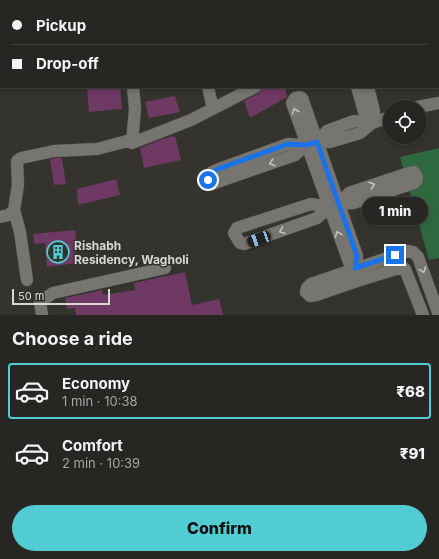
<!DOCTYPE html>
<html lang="en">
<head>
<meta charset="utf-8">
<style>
  :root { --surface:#272622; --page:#33322f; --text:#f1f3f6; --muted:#a4a5a5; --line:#434340; --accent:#51ccd3 }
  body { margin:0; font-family:Inter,sans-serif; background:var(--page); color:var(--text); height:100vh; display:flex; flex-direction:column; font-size:15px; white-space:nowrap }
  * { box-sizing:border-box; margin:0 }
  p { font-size:13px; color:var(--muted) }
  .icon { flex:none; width:22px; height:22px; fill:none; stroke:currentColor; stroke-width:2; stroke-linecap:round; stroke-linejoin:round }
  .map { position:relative; height:315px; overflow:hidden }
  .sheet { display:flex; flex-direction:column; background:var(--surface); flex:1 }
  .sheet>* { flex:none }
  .hud { position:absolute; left:0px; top:0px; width:439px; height:88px; box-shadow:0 2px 6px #0003,0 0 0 1px var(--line); display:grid; align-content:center; height:88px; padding:0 12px; background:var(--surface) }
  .tools { position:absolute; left:383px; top:100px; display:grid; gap:8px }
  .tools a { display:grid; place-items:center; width:44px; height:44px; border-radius:50%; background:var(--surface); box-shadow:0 2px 6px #0003,0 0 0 1px var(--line); font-size:20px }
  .scale { position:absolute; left:12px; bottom:10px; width:98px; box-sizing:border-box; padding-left:4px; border:2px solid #d8d7d4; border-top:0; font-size:11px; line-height:14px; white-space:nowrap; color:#d8d7d4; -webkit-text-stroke:3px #34332e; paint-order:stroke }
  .end { position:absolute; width:18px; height:18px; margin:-9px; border:5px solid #1a73e8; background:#fff; box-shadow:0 0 0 2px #fff }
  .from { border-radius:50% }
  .bubble { position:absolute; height:28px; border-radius:14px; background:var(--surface); box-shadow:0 2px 6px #0003,0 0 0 1px var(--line); font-size:13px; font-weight:800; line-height:28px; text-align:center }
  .car { position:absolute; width:12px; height:24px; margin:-12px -6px; border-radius:5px; box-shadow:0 0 3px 1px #0007; background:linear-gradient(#222 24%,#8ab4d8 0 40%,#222 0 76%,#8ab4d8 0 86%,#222 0) }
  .hud b { display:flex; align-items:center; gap:14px; height:38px; font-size:15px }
  .hud b+b { border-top:1px solid var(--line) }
  .hud i { width:10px; height:10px; background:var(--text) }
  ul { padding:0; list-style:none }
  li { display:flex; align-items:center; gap:12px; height:56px; margin:0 8px 6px; padding:0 4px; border:2px solid transparent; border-radius:4px }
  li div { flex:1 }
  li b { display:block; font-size:15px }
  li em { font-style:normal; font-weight:800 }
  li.selected { border-color:var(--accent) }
  li>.icon { width:36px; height:36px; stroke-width:1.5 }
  h2 { padding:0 12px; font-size:18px; line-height:48px }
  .cta { display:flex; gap:8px; margin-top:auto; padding:8px 12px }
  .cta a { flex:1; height:46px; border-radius:24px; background:var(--accent); color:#111; font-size:16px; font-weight:800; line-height:46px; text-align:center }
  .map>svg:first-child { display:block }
</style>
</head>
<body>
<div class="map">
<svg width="439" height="315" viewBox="0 0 439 315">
  <rect width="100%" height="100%" fill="#34332e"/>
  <!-- green -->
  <path fill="#2e683f" d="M439 148V258L429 260 400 157Z"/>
  <!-- building -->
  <path fill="#6e3962" d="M87 87H120L122 109 89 112Z
    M263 87H285L287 97 250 118 244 101 259 93Z
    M175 96 180 112 149 118 145 102Z
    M175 136 181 160 144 168 140 148 162 139Z
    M55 158H62L66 184 54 185 50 160Z
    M116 179 120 195 78 205 77 189Z
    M75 230 77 243H74L77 263 47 267 45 243 34 244 33 234Z
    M185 272 192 305 219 299 223 315H76L75 308 67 309 65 298 102 290 103 295 135 290 134 283Z"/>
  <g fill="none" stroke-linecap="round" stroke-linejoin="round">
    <!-- street casing -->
    <g stroke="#514f4b" stroke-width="13">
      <path id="street" d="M117 0V1
        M200 0V1
        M247 1 250 0
        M388 1 390 0
        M438 52 439 51
        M133 87 135 109 132 143 191 120 255 87
        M208 87 213 109
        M357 87 364 112 372 123 374 111 368 87
        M418 107 439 103
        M372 123 390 117
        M306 145 295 155 220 181 212 184 208 180 212 172 219 169 288 144 306 145 317 142H330L360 133 372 123 354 121 327 131 317 142
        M329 207 311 204 237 228 234 233 240 243 244 244 317 218 329 207 339 204 353 203 414 183 417 180V176L414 172 409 173 349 193 339 204
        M14 210 20 232 27 280
        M0 217 9 215 14 210 18 185 17 161 21 158 54 151 97 149 131 140
        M355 268 357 256 302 98 299 97 295 98 292 103 349 262 355 268 360 280
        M42 315 40 302 53 293 165 268
        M423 315 405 269H396L360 280 316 295 310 296 306 292 307 288 311 284 408 251 413 252 418 257 439 315"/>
    </g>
    <!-- street -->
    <use href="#street" stroke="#767570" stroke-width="12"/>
  </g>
  <!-- one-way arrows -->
  <defs><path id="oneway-chevron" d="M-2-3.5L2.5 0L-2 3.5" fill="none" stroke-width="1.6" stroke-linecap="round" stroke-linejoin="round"/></defs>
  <g stroke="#c4c3c0">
    <use href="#oneway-chevron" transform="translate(295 111) rotate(-109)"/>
    <use href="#oneway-chevron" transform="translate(272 163) rotate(161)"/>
    <use href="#oneway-chevron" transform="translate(372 185) rotate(-18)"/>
    <use href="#oneway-chevron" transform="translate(282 231) rotate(160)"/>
    <use href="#oneway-chevron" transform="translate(338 234) rotate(-110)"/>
    <use href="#oneway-chevron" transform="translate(423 270) rotate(70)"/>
  </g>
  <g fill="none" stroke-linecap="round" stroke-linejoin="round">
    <!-- route -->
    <path stroke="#1a73e8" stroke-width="5" d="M208 180 212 172 218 169 288 144 306 145 317 142 357 256 355 268 395 255"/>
  </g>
  <!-- icons -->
  <defs>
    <g id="building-ring" transform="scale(1.15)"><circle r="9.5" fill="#34332e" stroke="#51ccd3" stroke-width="1.5"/><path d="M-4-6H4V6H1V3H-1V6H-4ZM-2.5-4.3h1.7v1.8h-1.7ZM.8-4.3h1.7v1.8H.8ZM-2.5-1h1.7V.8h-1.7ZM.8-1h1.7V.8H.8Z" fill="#51ccd3"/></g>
  </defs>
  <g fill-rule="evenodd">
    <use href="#building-ring" x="58" y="252"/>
  </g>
  <g text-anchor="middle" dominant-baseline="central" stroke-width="3" stroke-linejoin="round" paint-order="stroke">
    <!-- poi labels -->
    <g font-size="12" font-weight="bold" fill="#d8d7d4" stroke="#34332e" text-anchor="start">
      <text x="74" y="245">Rishabh<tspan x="74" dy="14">Residency, Wagholi</tspan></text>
    </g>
  </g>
</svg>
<div class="tools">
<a><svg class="icon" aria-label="locate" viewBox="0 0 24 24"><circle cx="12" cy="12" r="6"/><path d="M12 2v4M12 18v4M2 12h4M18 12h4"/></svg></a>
</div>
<div class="scale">50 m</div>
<i class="end from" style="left:208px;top:180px"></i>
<i class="end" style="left:395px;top:255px"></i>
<div class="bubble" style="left:362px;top:197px;width:66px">1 min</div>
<i class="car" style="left:259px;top:239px;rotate:250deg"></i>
<div class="hud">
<b><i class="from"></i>Pickup</b>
<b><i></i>Drop-off</b>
</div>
</div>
<section class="sheet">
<h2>Choose a ride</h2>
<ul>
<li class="selected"><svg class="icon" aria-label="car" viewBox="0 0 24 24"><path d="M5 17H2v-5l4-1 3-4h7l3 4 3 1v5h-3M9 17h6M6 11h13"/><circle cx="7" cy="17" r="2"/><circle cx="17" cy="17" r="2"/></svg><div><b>Economy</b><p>1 min · 10:38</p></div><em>₹68</em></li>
<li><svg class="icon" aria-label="car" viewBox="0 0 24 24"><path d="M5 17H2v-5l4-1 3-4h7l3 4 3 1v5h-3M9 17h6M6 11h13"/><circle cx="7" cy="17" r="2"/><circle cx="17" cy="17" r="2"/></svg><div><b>Comfort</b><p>2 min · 10:39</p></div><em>₹91</em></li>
</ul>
<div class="cta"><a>Confirm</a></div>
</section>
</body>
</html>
